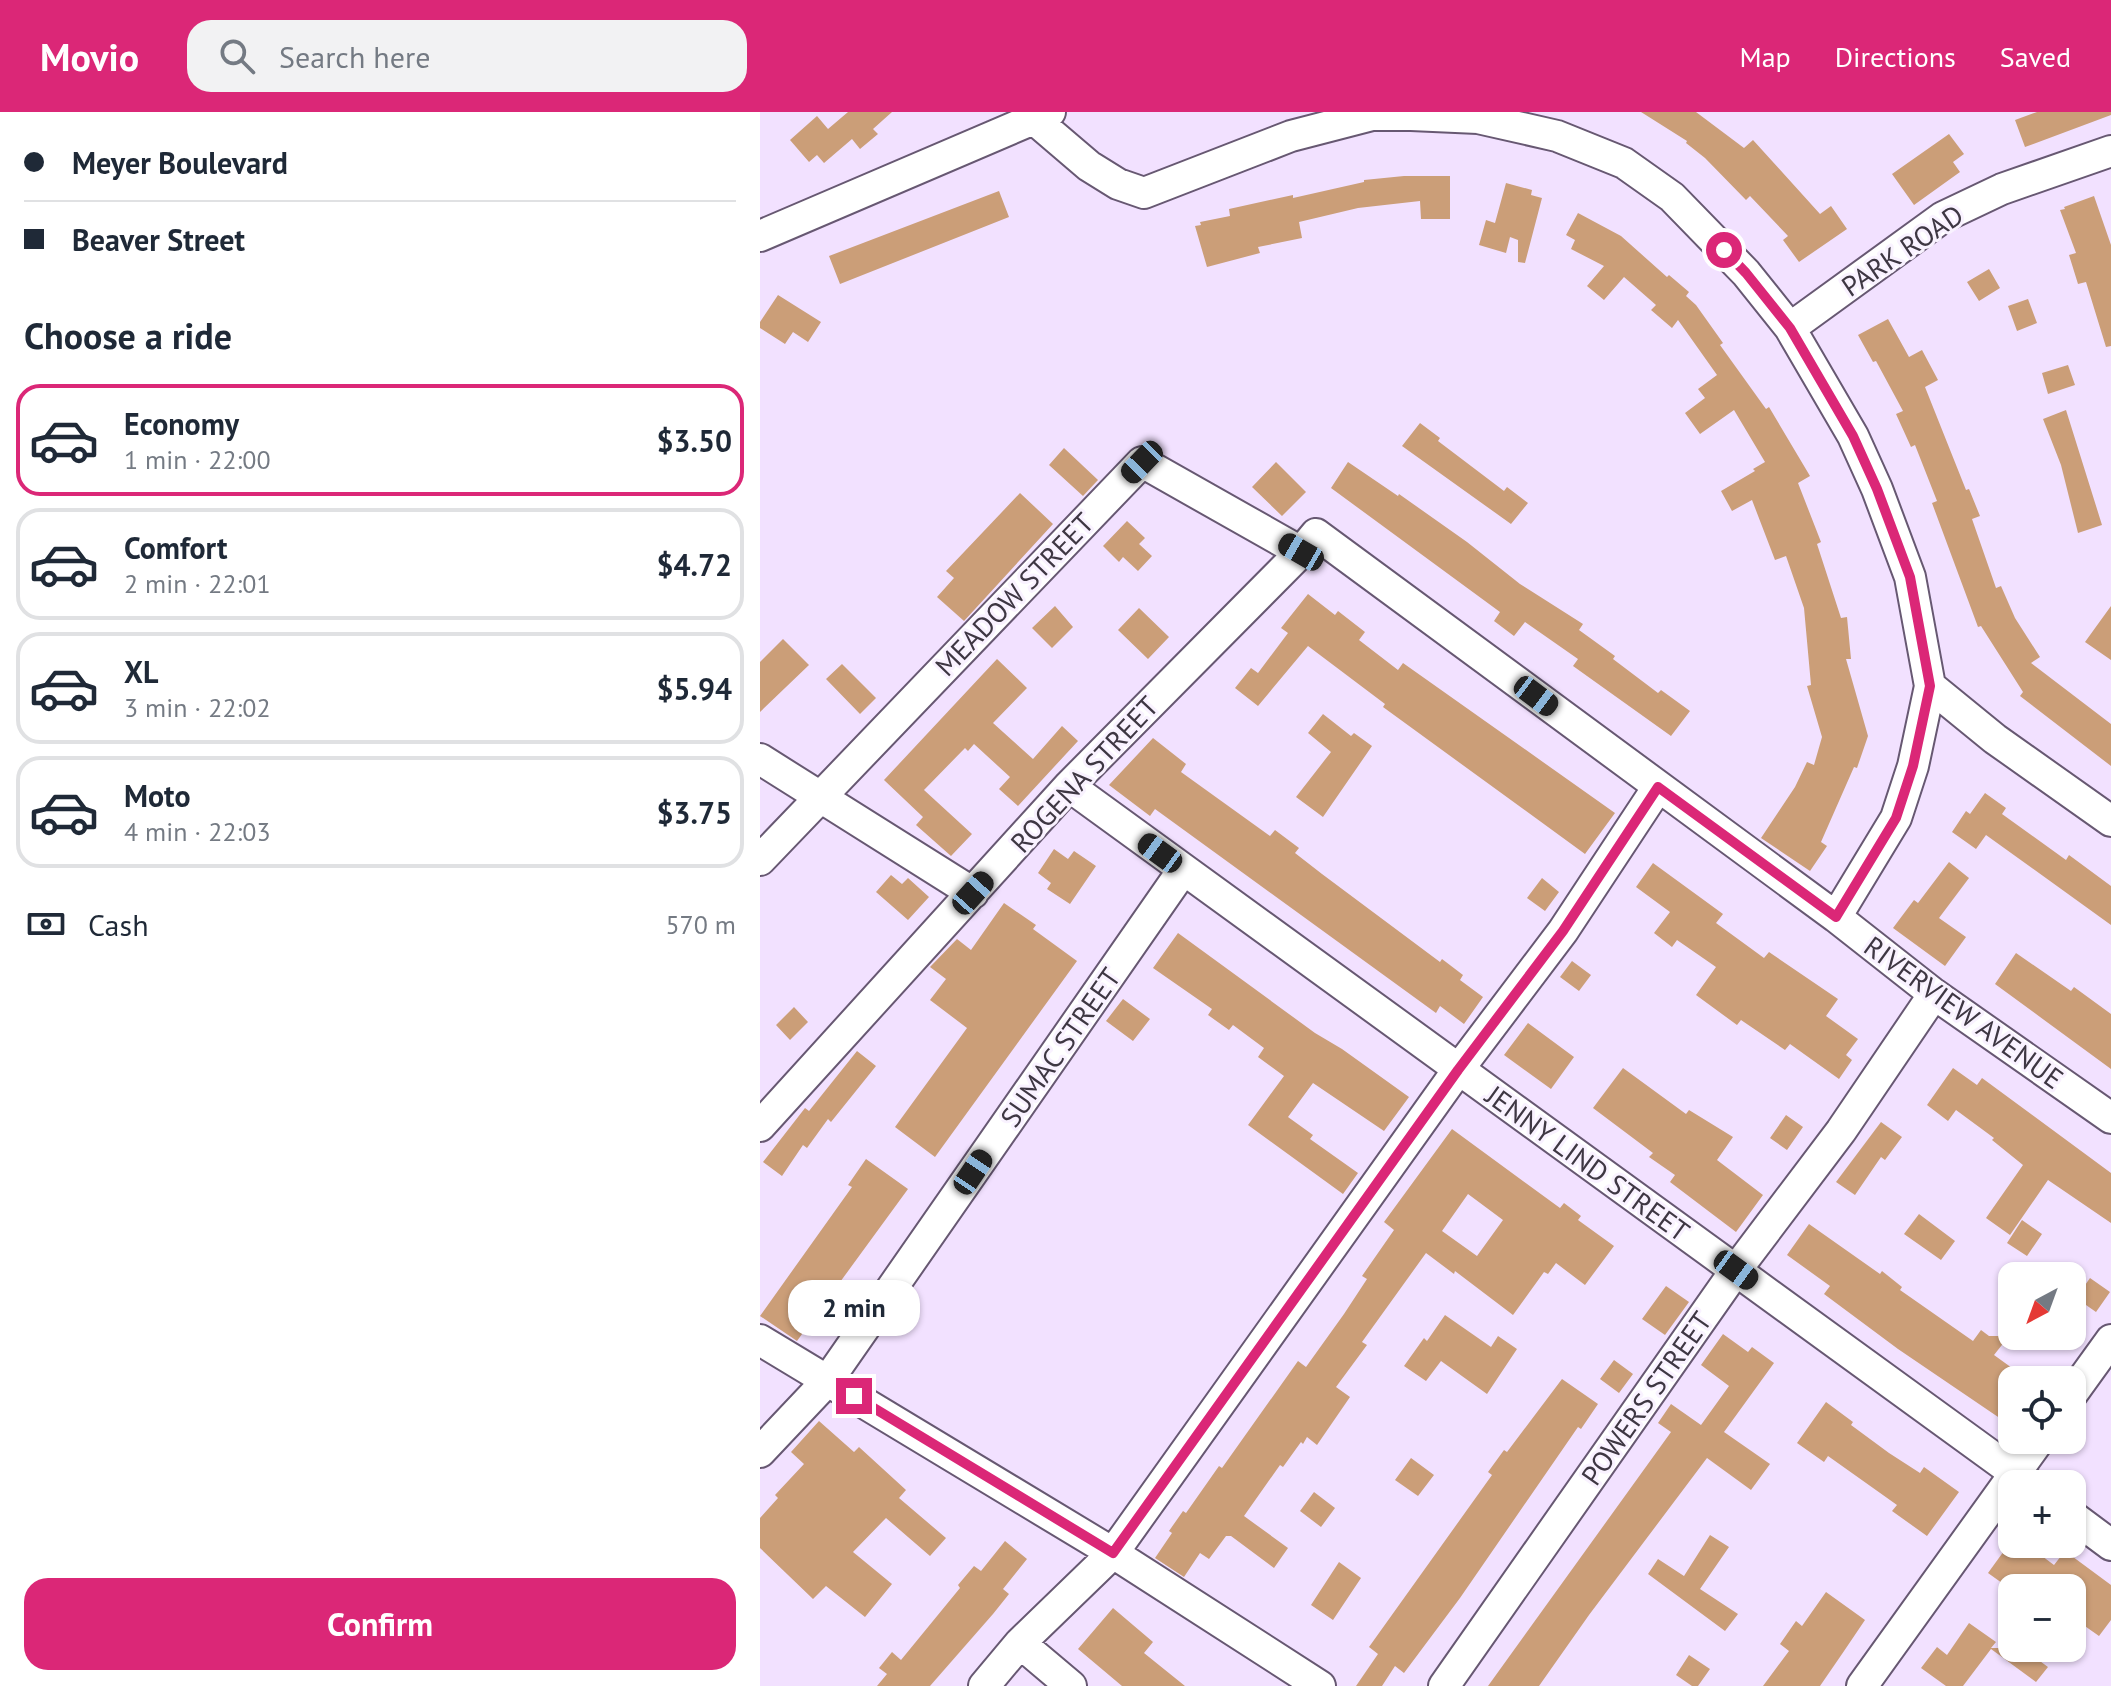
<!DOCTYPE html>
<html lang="en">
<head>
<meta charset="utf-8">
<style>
  :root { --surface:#fff; --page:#f2f2f3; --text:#1f2937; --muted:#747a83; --line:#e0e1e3; --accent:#db2777 }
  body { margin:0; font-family:"PT Sans",sans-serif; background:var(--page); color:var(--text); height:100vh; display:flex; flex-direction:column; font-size:30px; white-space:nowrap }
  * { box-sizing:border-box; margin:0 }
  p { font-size:26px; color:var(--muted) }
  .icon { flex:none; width:44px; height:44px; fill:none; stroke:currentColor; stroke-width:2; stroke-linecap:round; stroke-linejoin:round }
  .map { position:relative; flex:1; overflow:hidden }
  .details { display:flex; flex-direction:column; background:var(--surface); width:760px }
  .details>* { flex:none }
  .banner { display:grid; align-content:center; height:176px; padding:0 24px; background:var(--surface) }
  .needle { width:52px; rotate:221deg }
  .tools { position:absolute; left:1238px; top:1150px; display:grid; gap:16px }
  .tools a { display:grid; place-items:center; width:88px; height:88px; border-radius:16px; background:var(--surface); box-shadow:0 2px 6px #0004; font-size:40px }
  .end { position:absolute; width:36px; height:36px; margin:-18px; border:10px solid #db2777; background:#fff; box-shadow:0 0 0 4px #fff }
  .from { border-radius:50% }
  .bubble { position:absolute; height:56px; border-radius:24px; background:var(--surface); box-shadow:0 2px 6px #0004; font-size:26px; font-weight:600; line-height:56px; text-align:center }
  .car { position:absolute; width:24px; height:48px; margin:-24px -12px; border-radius:10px; box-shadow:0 0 6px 2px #0007; background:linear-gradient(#222 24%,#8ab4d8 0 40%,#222 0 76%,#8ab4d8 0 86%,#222 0) }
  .banner b { display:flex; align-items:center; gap:28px; height:76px; font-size:30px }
  .banner b+b { border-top:2px solid var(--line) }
  .banner i { width:20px; height:20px; background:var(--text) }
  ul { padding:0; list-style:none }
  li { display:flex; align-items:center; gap:24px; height:112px; margin:0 16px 12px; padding:0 8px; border:4px solid var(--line); border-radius:24px }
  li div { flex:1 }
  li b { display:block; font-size:30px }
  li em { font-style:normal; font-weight:600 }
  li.selected { border-color:var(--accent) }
  li>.icon { width:72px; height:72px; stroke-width:1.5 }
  h2 { padding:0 24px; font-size:36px; line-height:96px }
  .pay { display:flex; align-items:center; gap:20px; height:88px; padding:0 24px; font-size:30px }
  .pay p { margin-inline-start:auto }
  .cta { display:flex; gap:16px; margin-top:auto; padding:16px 24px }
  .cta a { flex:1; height:92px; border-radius:24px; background:var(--accent); color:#fff; font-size:32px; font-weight:600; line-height:92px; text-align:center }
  header { display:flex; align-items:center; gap:48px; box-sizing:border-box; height:112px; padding:0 40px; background:var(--accent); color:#fff }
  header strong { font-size:38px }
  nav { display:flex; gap:44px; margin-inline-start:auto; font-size:28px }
  .search { width:560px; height:72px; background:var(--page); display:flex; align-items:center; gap:20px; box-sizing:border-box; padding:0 28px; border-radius:24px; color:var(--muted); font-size:30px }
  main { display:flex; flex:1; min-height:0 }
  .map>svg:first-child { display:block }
</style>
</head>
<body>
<header>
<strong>Movio</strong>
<div class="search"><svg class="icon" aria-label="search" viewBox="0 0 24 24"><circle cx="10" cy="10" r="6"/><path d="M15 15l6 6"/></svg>Search here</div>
<nav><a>Map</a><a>Directions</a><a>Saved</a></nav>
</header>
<main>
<section class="details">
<div class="banner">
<b><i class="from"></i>Meyer Boulevard</b>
<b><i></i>Beaver Street</b>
</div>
<h2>Choose a ride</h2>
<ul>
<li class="selected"><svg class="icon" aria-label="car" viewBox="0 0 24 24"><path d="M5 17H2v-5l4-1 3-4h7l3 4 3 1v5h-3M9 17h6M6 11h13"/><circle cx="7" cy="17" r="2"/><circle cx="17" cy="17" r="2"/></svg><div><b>Economy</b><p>1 min · 22:00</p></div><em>$3.50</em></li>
<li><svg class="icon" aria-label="car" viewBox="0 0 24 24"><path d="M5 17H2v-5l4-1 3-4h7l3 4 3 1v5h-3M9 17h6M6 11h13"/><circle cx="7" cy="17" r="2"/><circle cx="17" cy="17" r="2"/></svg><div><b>Comfort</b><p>2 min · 22:01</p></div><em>$4.72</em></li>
<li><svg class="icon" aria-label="car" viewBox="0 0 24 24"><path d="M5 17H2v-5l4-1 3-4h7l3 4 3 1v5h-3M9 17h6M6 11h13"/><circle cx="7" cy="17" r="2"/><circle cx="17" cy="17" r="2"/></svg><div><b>XL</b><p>3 min · 22:02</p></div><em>$5.94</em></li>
<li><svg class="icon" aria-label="car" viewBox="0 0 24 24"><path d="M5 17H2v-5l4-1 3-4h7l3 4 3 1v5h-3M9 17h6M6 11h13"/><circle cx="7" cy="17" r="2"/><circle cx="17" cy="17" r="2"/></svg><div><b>Moto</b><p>4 min · 22:03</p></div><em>$3.75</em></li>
</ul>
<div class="pay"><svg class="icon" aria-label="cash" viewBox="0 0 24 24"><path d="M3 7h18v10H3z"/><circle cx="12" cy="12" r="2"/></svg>Cash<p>570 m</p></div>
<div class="cta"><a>Confirm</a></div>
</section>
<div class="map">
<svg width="1351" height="1574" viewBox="0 0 1351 1574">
  <rect width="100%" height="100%" fill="#f2e1ff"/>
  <!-- building -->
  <path fill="#cb9e78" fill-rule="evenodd" d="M88 0H132L113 17 118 22 100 37 92 27 64 51 57 43 49 50 30 28 57 4 68 17Z
    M881 0H936L984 36 993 28 1060 102 1071 94 1087 117 1039 150 1023 128 1028 124 990 84 986 88 945 46 926 31 927 29Z
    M1277 0H1351V3L1265 35 1255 8Z
    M1189 22 1204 42 1193 50 1200 60 1154 93 1132 62Z
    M644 64H690V107H661L660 89 598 96 539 110 542 126 498 135 500 141 447 155 435 114 441 113 440 110 470 104 469 97 533 83V86L604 70V68Z
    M746 71 772 78 771 83 782 86 765 151 758 150V128L750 125 746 141 719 133 726 108 735 111Z
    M239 79 249 105 80 172 69 144Z
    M1334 84 1351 133V234L1346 235 1326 170 1318 172 1309 143 1316 141 1300 98 1305 97 1304 95Z
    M818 101 861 124 907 165 909 163 929 180 926 184 936 193 963 231 960 233 1006 297 1009 295 1050 364 1038 371 1061 430 1057 432 1081 506 1087 505 1091 547H1086L1108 624 1097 656 1094 655 1061 730 1067 734 1050 759 1001 726 1035 675 1047 650 1054 653 1062 625 1047 574 1051 573 1044 496 1026 444 1015 448 992 388 972 399 961 379 995 359 993 357 1005 350 974 298 940 322 925 301 945 286 938 277 957 263 918 208 912 216 891 198 896 193 864 165 844 188 827 174 844 154 811 137 815 128 806 123Z
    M1229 157 1240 176 1219 189 1207 170Z
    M18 183 61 210 48 230 33 220 25 232 0 216V210Z
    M1268 187 1277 211 1257 219 1248 194Z
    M1128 207 1149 245 1162 238 1178 268 1165 275 1206 378 1209 377 1220 404 1212 407 1236 476 1241 474 1255 506 1280 545 1271 551 1351 612V654L1260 584 1263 580 1221 514 1218 515 1172 391 1177 389 1155 333 1151 335 1136 302 1143 299 1116 249 1113 250 1098 223Z
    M1308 253 1315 273 1288 282 1282 261Z
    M1306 298 1342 413 1318 421 1301 353 1283 307Z
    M660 311 680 326 678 329 744 379 747 375 768 391 751 412 642 334Z
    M304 336 338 368 323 384 289 353Z
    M516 350 546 380 522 404 492 375Z
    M588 350 638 384 639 382 707 430 760 472 823 512 819 518 855 544 853 547 898 581 901 578 930 599 911 624 813 554 818 547 765 510 754 524 734 509 740 500 571 376Z
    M260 381 293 412 204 509 177 485 194 466 186 459Z
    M367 409 385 426 379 432 392 444 378 459 363 445 359 450 343 434Z
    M548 482 575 503 578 499 605 520 599 528 638 558 643 551 855 701 825 742 623 595 625 592 548 534 498 594 475 576 491 556 498 561 528 521 521 516Z
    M295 494 313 515 292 536 272 516Z
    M1351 494V548L1325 530Z
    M379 496 409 525 388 547 358 518Z
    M23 527 49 553 0 600V550Z
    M237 547 267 576 233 611 273 647 302 614 318 629 258 694 239 677 250 665 214 632 208 639 205 636 164 678 212 722 191 744 156 713 163 705 124 668Z
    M82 552 116 586 100 602 66 567Z
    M563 602 591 624 594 621 612 634 563 705 536 685 571 640 548 621Z
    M393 626 426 652 421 660 510 724 515 718 539 736 535 741 562 762 680 850 682 847 703 863 700 868 723 885 704 912 680 894 676 901 395 697 390 704 349 673Z
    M1225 681 1246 696 1242 702 1306 748 1309 743 1351 774V813L1226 723 1216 737 1192 720 1206 699 1210 702Z
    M294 737 308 747 314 739 336 754 310 792 287 777 291 771 278 761Z
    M1189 750 1209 766 1179 806 1206 825 1185 854 1133 816 1154 788 1158 791Z
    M893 751 963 802 956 811 1004 846 1009 840 1078 887 1066 904 1098 927 1086 943 1092 948 1079 967 1030 932 1025 938 981 908 977 913 936 883 956 855 917 828 912 835 894 821 910 800 876 775Z
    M131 763 142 772 148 766 169 785 148 808 116 780Z
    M782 766 799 780 785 799 767 786Z
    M244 791 276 813 273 817 317 849 175 1045 135 1015 207 916 170 888 186 867 170 855 197 827 211 838Z
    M418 821 555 921 582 937 649 985 624 1019 553 971 528 1005 553 1023 550 1027 598 1061 583 1082 488 1013 524 964 498 945 504 936 473 913 469 918 448 903 452 897 393 856Z
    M1256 841 1311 879 1314 875 1351 902V957L1235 872Z
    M812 849 831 863 819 879 800 865Z
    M363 887 390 907 373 929 346 909Z
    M34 895 48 910 30 928 16 913Z
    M768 911 814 945 791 977 744 943Z
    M97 939 116 954 71 1010 68 1007 47 1036 43 1033 22 1064 3 1050 45 996 49 999Z
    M863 956 926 1002 929 998 973 1025 957 1048 1003 1083 976 1120 910 1070 915 1063 889 1045 893 1041 833 996Z
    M1193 956 1217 973 1222 966 1351 1061V1111L1288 1068 1250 1123 1226 1106 1263 1053 1232 1028 1234 1026 1196 998 1188 1009 1167 993Z
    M1026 1003 1043 1015 1027 1038 1010 1026Z
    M1121 1010 1142 1025 1125 1048 1121 1045 1095 1083 1076 1070Z
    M692 1017 800 1096 804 1091 821 1104 818 1108 854 1134 825 1173 796 1151 788 1162 784 1160 753 1203 695 1159 694 1162 666 1141 602 1230 607 1233 576 1275 590 1285 557 1333 547 1325 543 1332 541 1330 523 1355 520 1353 484 1404 528 1436 514 1456 471 1424H466L449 1447 440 1441 424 1465 395 1446 412 1421 409 1419 423 1399 426 1401 459 1354 462 1356 538 1249 546 1255 584 1202 607 1167 602 1164 634 1118 624 1110ZM708 1082 743 1108 717 1144 682 1119Z
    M106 1047 148 1077 37 1229 0 1204 92 1075 88 1073Z
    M1159 1102 1195 1129 1181 1148 1144 1122Z
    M1262 1108 1282 1122 1267 1144 1247 1131Z
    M1049 1112 1120 1162 1122 1159 1142 1175 1140 1178 1213 1229 1221 1218 1229 1224H1249L1234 1243 1252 1256V1299L1244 1309 1138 1237 1064 1182 1070 1174 1027 1143Z
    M1330 1166 1350 1180 1336 1200 1316 1186Z
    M906 1174 929 1190 905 1223 882 1207Z
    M685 1203 731 1235 738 1224 757 1237 727 1282 681 1249 666 1269 644 1254 664 1226 667 1229Z
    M963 1222 988 1240 992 1235 1014 1251 964 1320 1010 1352 991 1378 947 1346 829 1503 779 1574H728L911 1320 898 1311 911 1292 941 1313 969 1274 941 1253Z
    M854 1248 873 1262 859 1281 840 1267Z
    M802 1267 838 1292 821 1317 818 1315 700 1486 644 1561 635 1554 622 1574H596L618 1542 609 1535 732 1363 728 1360 744 1338 747 1340Z
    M1066 1290 1093 1310 1091 1313 1129 1341 1160 1361 1164 1355 1199 1380 1167 1424 1132 1399 1137 1393 1068 1344 1064 1350 1037 1331Z
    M59 1309 94 1340 99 1335 146 1378 139 1386 186 1426 170 1444 126 1406 93 1440 132 1472 105 1505 66 1474 53 1487 0 1436V1406L18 1386 15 1383 44 1352 31 1340Z
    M651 1346 674 1363 658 1384 635 1368Z
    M554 1380 575 1396 561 1415 540 1399Z
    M950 1423 969 1435 940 1477 978 1502 965 1519 888 1462 898 1447 924 1464Z
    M245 1429 267 1447 243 1477 249 1482 233 1502 170 1574H117L127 1562 119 1556 132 1540 141 1548 200 1476 198 1473 214 1454 221 1459Z
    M1249 1432H1266L1294 1453 1305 1439 1351 1473V1508L1339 1524 1312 1505V1476H1249L1228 1461Z
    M579 1450 601 1466 573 1508 551 1493Z
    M1066 1480 1105 1508 1082 1542 1060 1574H1003L1029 1539 1020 1532 1036 1509 1042 1514Z
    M353 1496 393 1530 384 1541 425 1574H362L318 1537Z
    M1209 1511 1236 1530 1231 1536H1262L1288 1555 1276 1570 1231 1537 1203 1574H1186L1161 1556 1177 1535 1187 1543Z
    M929 1543 950 1557 938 1574H932L916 1563Z"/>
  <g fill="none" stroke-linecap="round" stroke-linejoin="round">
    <!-- minor casing -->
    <g stroke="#675872" stroke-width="34">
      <path id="minor" d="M274 7 329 54 358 72 384 81 531 24 612 3H651L718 6 797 24 864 51 912 85 986 161 1030 216 1093 324 1117 377 1150 465 1170 574 1153 654 1136 706 1076 805
        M0 124 290 0
        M1030 216 1183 105 1242 77 1351 39
        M1170 574 1235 627 1351 709
        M0 647 213 781
        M309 674 1270 1372
        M0 748 382 350 541 440
        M0 1014 309 674 541 440 556 422 1076 805 1174 882 1351 1006
        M0 1228 353 1441 560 1574
        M1312 1282 1351 1228
        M0 1340 68 1268 423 758
        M1312 1404 1351 1433
        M260 1531 311 1574
        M224 1574 260 1531 353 1441 698 958 803 819 898 675
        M684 1574 976 1158 1081 1019 1174 882
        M1102 1574 1279 1328"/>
    </g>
    <!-- minor -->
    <use href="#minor" stroke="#fff" stroke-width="30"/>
  </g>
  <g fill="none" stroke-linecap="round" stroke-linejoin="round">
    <!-- route -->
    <path stroke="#db2777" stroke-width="10" d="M94 1284 353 1441 698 958 803 819 898 675 1076 805 1136 706 1153 654 1170 574 1150 465 1117 377 1093 324 1030 216 986 161 964 138"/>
  </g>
  <g text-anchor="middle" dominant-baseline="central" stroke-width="6" stroke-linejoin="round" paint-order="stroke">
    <!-- street labels -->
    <g font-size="28" fill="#3e3743" stroke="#f9f2ff">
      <text transform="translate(1142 138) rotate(-34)">PARK ROAD</text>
      <text transform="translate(254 482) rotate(-46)">MEADOW STREET</text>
      <text transform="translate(324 662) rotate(-47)">ROGENA STREET</text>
      <text transform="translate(1204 900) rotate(36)">RIVERVIEW AVENUE</text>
      <text transform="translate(300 935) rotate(-55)">SUMAC STREET</text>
      <text transform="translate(828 1051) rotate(36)">JENNY LIND STREET</text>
      <text transform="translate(886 1286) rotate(-55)">POWERS STREET</text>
    </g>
  </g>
</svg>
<div class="tools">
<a><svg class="needle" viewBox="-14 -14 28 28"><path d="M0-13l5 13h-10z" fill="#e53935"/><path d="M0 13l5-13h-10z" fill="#747a83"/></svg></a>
<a><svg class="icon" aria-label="locate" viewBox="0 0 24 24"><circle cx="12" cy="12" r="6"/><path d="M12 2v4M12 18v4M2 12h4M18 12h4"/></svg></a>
<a>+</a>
<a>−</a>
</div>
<i class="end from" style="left:964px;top:138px"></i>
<i class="end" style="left:94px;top:1284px"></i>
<div class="bubble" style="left:28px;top:1168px;width:132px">2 min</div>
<i class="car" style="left:382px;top:350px;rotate:224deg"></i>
<i class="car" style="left:541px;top:440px;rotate:300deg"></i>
<i class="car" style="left:776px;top:584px;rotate:127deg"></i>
<i class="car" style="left:400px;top:741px;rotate:306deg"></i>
<i class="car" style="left:213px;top:781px;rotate:42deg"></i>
<i class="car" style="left:213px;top:1060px;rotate:34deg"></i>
<i class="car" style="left:976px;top:1158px;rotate:126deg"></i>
</div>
</main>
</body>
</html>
